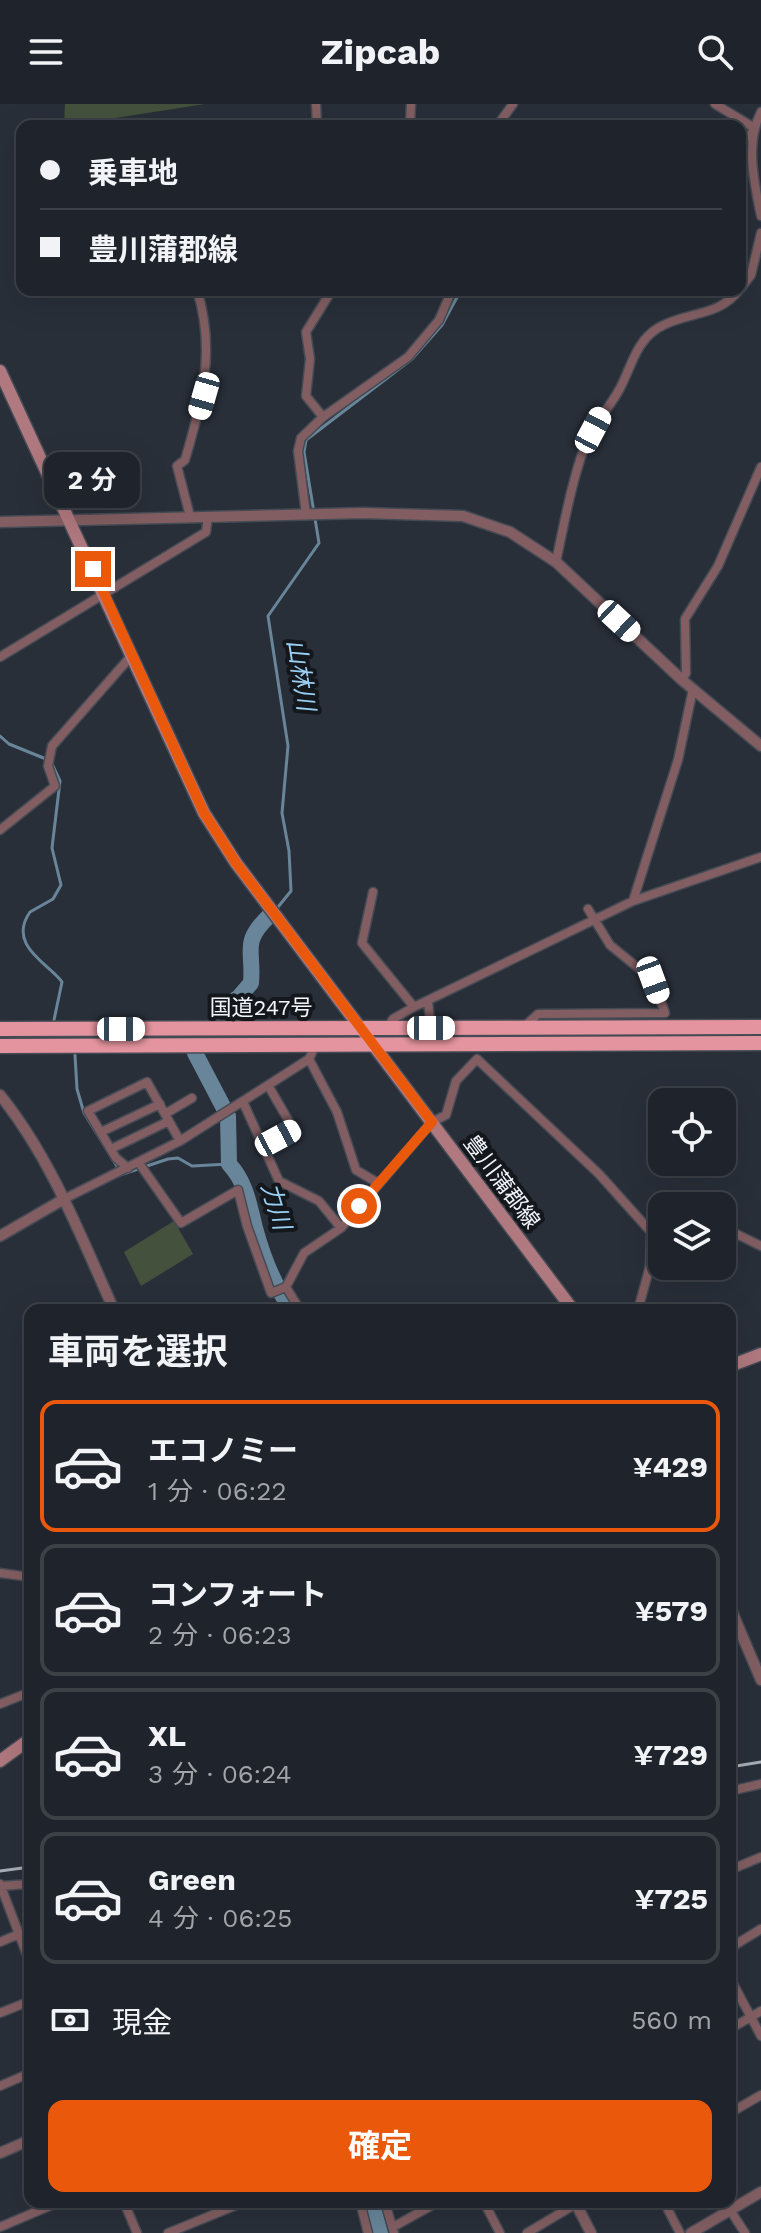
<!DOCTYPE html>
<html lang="ja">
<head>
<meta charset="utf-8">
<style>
  :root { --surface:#1f232b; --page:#272b33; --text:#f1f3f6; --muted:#a1a4a9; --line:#3c4047; --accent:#ea580c }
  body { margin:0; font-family:"Work Sans","Noto Sans JP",sans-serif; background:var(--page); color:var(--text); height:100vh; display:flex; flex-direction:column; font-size:30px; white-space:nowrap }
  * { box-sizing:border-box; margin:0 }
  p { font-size:26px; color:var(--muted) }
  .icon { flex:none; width:44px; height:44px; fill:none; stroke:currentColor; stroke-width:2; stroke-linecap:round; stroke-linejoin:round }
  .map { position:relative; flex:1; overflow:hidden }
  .side { position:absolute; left:24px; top:1200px; width:712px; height:904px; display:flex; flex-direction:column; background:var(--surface); border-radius:16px; box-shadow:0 8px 32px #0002,0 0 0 2px var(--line) }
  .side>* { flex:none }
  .banner { position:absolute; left:16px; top:16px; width:730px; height:176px; border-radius:16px; box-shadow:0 8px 32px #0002,0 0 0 2px var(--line); display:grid; align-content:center; height:176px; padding:0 24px; background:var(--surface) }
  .fabs { position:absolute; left:648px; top:984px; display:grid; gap:16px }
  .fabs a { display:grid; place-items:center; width:88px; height:88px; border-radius:16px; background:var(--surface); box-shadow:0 8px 32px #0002,0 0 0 2px var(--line); font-size:40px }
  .end { position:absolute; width:36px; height:36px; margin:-18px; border:10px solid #ea580c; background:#fff; box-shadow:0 0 0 4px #fff }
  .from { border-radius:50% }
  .bubble { position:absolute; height:56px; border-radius:16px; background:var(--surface); box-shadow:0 8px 32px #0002,0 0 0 2px var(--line); font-size:26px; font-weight:700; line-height:56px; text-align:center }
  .car { position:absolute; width:24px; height:48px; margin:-24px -12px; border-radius:10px; box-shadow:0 0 6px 2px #0007; background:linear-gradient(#fff 24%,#345 0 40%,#fff 0 76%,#345 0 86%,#fff 0) }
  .banner b { display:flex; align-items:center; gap:28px; height:76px; font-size:30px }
  .banner b+b { border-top:2px solid var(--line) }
  .banner i { width:20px; height:20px; background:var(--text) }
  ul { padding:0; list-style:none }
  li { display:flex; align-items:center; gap:24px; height:132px; margin:0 16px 12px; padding:0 8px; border:4px solid var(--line); border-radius:16px }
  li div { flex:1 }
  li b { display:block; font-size:30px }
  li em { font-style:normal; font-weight:700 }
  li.on { border-color:var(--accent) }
  li>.icon { width:72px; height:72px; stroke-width:1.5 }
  h2 { padding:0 24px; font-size:36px; line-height:96px }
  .pay { display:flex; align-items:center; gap:20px; height:88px; padding:0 24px; font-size:30px }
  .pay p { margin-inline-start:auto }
  .primary-button { display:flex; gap:16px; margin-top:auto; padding:16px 24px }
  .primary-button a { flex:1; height:92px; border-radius:16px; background:var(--accent); color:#fff; font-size:32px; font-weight:700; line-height:92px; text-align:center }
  header { display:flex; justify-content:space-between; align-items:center; height:104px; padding:0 24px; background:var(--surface); font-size:36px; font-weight:700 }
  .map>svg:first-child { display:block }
</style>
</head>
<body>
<header><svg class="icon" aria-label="menu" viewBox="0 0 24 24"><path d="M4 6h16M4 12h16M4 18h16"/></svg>Zipcab<svg class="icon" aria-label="search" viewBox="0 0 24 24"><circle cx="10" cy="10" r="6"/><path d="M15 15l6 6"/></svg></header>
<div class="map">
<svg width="761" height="2129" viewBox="0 0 761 2129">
  <rect width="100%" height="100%" fill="#292f39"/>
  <!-- green -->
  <path fill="#44523d" d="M65 0H205L64 22Z
    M174 1117 193 1150 141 1182 124 1148Z"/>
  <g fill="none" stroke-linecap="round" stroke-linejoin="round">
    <!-- stream -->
    <path stroke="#688599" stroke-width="3" d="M740 49 751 37
      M0 632 9 640 46 655
      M52 660 60 677 52 744 61 781 53 795 30 808C6 842 51 861 62 878L54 916
      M278 803 291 787 289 747 282 709 288 642 268 512 319 439 304 348 306 336 412 255 442 221 461 186
      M75 951 77 985 84 1009 118 1064
      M123 1070 168 1055 178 1054 192 1062 229 1060"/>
    <!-- river -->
    <path stroke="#688599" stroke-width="16" d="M217 908 239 893 251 879C254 846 241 839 269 812
      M195 949 228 1012 229 1060C246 1078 249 1100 255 1124 263 1154 274 1182 292 1206
      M372 2098 380 2129"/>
    <!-- minor casing -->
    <g stroke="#454b54" stroke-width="11">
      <path id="minor" d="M316 0 317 22
        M715 0 753 23
        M761 8C745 39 754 78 761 112
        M410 22 411 0
        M497 22 513 0
        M740 38 752 29
        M740 185 751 171 761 129
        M323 313 306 292 310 255 306 228 332 186
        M306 410 298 347 301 334 323 313 408 253 439 216 452 186
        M190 412 177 362 185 356C202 297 216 246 197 186
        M556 458C564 420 571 381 584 344 592 322 608 306 619 286 631 265 635 238 658 224 685 207 718 214 739 186
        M0 553 206 428 208 412
        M682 576 686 569 685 515 718 462 761 363
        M0 726 55 682 48 662 52 642 132 551
        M373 788 362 839 414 903
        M633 797 678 656 693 585
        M428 898 431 924
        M524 923 538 910 665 909 653 876 610 841 588 805
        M387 924 393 915 414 903 633 797 761 753
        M309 955 337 1008 356 1066 378 1079
        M243 998 279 1077 319 1097 341 1124
        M165 1010 192 994
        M101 1028 160 1000
        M263 1042 294 1026 269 983
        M111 1045 169 1017
        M139 1059 181 1119 238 1086 247 1122 271 1189 286 1183 300 1206
        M128 1064 116 1054 88 1007 147 978 180 1037
        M64 1095 180 1037 309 955 315 942
        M722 1123 761 1142
        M651 1128 662 1121
        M286 1183 304 1149 341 1124 432 1018 446 1011 456 977 477 955 599 1070 651 1128 650 1162 638 1206
        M0 1469 30 1473
        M0 1600 30 1588
        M730 1687 761 1680
        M730 1766 761 1753
        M0 1780 30 1859
        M0 1782 30 1780
        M0 1838 19 1830
        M730 1844 761 1825
        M730 1874 761 1932
        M0 1909 30 1897
        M730 1925 761 1907
        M0 1982 30 1969
        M730 2009 761 1991
        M124 2098 137 2129
        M360 2098 368 2129
        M385 2098 394 2129
        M484 2098 500 2129
        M664 2098 680 2129
        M730 2106 745 2129
        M0 2123 59 2098
        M393 2123 438 2098
        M168 2129 244 2098
        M527 2129 579 2098"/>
    </g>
    <!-- tertiary casing -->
    <g stroke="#454b54" stroke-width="13">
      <path id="tertiary" d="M0 418 363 409 463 412 510 428 556 458 682 576 761 642
        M0 991C51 1054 81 1133 114 1206
        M0 1132 64 1095
        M730 1503 761 1576
        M0 2049 30 2036
        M575 2098 591 2129
        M691 2129 761 2088"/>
    </g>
    <!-- secondary casing -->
    <g stroke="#454b54" stroke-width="15">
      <path id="secondary" d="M0 267 204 709 236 759 573 1206
        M730 1262 761 1250
        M0 1657 30 1635"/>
    </g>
    <!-- trunk casing -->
    <g stroke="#454b54" stroke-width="17">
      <path id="trunk" d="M0 925 761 923
        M0 942 761 939"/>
    </g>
    <!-- minor -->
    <use href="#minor" stroke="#825e62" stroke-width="8"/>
    <!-- tertiary -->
    <use href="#tertiary" stroke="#825e62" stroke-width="10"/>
    <!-- secondary -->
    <use href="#secondary" stroke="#b0787f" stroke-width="12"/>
    <!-- trunk -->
    <use href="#trunk" stroke="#e4949e" stroke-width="14"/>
    <!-- rail -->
    <path stroke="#a8adb5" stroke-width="3" d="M730 1663 761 1658
      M0 1767 30 1763"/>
  </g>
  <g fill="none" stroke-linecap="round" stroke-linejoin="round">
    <!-- route -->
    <path stroke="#ea580c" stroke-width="10" d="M93 465 204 709 236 759 432 1018 359 1102"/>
  </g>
  <g text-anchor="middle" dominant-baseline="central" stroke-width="8" stroke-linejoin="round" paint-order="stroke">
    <!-- street labels -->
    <g font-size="22" fill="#f1f5fc" stroke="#14171b">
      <text x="261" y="903">国道247号</text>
      <text transform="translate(502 1078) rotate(53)">豊川蒲郡線</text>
    </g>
    <!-- water labels -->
    <g font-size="24" font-style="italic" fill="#99cff3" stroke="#14171b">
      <text transform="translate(301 571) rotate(81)">山林川</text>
      <text transform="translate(276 1102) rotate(73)">力川</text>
    </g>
  </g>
</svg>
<div class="fabs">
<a><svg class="icon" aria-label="locate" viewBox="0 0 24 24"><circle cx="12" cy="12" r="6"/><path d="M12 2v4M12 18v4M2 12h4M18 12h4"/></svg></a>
<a><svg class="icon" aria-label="layers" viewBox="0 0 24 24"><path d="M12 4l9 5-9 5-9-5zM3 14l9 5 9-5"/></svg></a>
</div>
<i class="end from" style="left:359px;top:1102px"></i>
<i class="end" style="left:93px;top:465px"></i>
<div class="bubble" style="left:44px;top:348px;width:96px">2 分</div>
<i class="car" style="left:204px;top:292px;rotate:196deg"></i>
<i class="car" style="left:593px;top:326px;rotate:28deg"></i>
<i class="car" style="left:619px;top:517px;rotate:133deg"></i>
<i class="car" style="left:653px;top:876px;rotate:160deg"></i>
<i class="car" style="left:431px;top:924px;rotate:90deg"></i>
<i class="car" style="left:121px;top:925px;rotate:90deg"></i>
<i class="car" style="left:278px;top:1034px;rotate:62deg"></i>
<div class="banner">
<b><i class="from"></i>乗車地</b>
<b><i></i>豊川蒲郡線</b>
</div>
<section class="side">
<h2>車両を選択</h2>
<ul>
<li class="on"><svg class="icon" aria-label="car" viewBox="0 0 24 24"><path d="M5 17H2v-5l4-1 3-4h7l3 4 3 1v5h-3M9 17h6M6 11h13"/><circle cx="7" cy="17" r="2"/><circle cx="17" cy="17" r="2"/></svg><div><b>エコノミー</b><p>1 分 · 06:22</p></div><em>¥429</em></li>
<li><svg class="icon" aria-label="car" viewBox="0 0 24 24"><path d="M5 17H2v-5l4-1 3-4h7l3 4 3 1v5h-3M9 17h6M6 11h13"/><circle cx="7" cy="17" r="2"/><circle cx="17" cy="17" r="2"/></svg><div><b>コンフォート</b><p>2 分 · 06:23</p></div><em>¥579</em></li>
<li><svg class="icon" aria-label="car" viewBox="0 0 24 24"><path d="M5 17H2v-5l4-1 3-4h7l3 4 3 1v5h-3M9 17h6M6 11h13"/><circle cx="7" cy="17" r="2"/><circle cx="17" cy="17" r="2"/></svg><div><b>XL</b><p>3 分 · 06:24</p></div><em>¥729</em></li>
<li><svg class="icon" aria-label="car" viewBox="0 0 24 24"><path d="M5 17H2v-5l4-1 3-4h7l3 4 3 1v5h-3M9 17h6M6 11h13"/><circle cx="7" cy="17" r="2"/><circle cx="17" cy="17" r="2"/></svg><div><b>Green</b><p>4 分 · 06:25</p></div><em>¥725</em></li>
</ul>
<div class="pay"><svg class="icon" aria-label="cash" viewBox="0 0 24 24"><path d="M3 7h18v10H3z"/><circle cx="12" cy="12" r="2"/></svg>現金<p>560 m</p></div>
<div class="primary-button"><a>確定</a></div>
</section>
</div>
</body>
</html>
